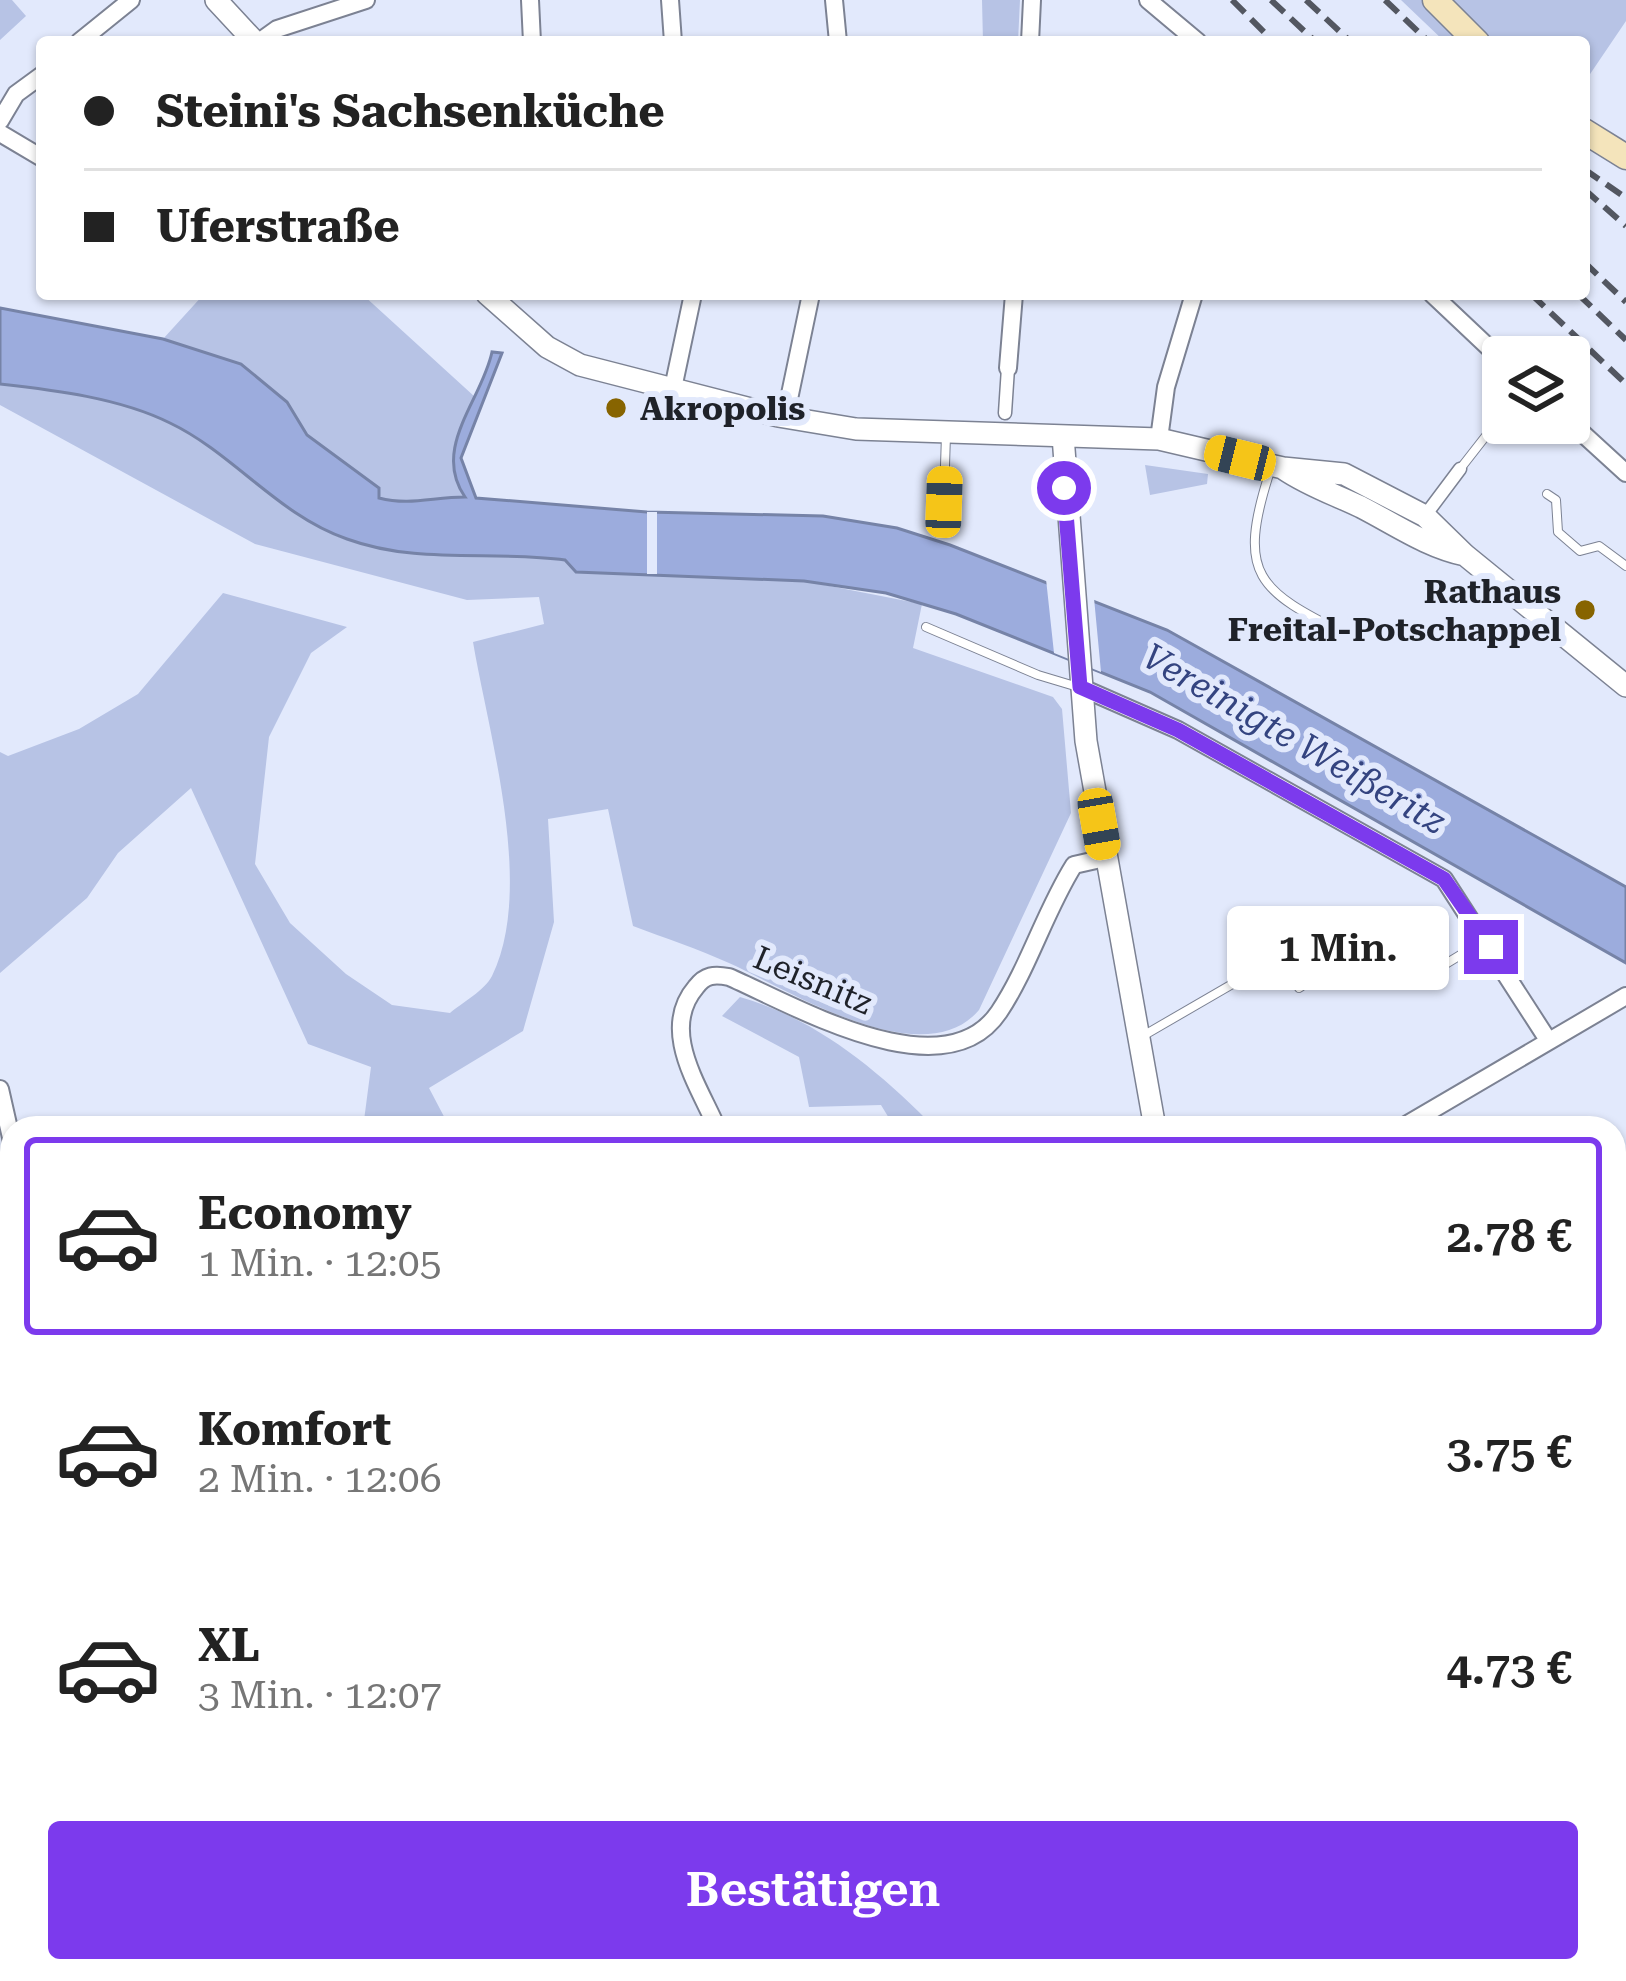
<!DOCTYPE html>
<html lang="de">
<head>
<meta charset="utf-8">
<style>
  :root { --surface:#fff; --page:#f6f6f6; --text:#222; --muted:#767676; --line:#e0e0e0; --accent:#7c3aed }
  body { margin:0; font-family:"Roboto Serif",serif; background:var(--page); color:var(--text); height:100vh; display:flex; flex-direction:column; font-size:45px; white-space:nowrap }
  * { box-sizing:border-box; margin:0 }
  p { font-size:39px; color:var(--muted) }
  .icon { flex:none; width:66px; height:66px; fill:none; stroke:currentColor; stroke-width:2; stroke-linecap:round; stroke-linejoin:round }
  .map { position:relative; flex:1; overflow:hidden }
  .panel { position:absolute; left:0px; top:1116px; width:1626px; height:867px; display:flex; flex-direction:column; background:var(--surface); border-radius:36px 36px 0 0; box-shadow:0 3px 9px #0004 }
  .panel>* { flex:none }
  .top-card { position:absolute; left:36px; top:36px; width:1554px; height:264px; border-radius:12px; box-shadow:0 3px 9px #0004; display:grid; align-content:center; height:264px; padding:0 48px; background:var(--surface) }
  .buttons { position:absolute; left:1482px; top:336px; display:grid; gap:24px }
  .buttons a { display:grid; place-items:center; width:108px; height:108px; border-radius:12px; background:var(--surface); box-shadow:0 3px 9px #0004; font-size:60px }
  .end { position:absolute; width:54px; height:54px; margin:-27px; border:15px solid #7c3aed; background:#fff; box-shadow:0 0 0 6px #fff }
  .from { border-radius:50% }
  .bubble { position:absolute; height:84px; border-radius:12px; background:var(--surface); box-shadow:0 3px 9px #0004; font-size:39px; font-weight:600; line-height:84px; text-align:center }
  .car { position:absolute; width:36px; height:72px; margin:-36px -18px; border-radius:15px; box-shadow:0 0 9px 3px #0007; background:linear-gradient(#f5c518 24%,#345 0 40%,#f5c518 0 76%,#345 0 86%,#f5c518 0) }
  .top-card b { display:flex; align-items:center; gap:42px; height:114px; font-size:45px }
  .top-card b+b { border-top:3px solid var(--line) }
  .top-card i { width:30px; height:30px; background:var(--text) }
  ul { padding:21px 0 0; list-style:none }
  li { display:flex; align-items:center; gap:36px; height:198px; margin:0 24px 18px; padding:0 24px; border:6px solid transparent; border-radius:12px }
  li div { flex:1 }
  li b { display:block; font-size:45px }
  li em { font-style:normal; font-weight:600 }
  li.on { border-color:var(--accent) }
  li>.icon { width:108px; height:108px; stroke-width:1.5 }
  .primary-button { display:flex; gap:24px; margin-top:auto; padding:24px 48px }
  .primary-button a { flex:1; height:138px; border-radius:12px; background:var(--accent); color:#fff; font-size:48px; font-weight:600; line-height:138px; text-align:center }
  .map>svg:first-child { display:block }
</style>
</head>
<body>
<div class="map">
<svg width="1626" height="1981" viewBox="0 0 1626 1981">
  <rect width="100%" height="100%" fill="#e2e9fc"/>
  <!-- green -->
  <path fill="#b7c3e5" d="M0 0H12L26 16 0 40Z
    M982 0H1020L1018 42H983Z
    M1401 0H1626V21L1584 83V42H1445Z
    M204 294H362L475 397 454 445 466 498C434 497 410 506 379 498V488L307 435 287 402 241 364 163 339Z
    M0 384C54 390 120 398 170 423 233 453 279 516 347 540 419 565 493 550 566 560L576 572 804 581 922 604 913 648 1053 697 1062 709 1071 813 979 1010C923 1076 789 990 729 963 698 949 665 938 633 926L608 809 548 819 554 922 523 1031 429 1088 450 1128H363L371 1067 308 1044 191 788 118 853 87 898 0 973V752L8 756 79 729 138 694 223 593 347 627 311 653 269 737 255 864 290 923 346 974 392 1005 450 1013C462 1003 485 990 492 976 535 888 489 736 473 642L544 624 539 597 467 600 255 544 0 405Z
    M1145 465 1208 474 1207 484 1150 495Z
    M740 997C817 1019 879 1071 935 1128H895L881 1105 809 1107 799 1057 722 1016Z
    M0 1351 12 1354V1609L0 1625Z
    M932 1971H1033L1032 1981H934Z"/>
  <!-- water -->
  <path fill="#9cacdd" stroke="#7683a7" stroke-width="3" d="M0 308 163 339 241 364 287 402 307 435 379 488V498C410 506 433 497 465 497 431 448 482 400 492 352L502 353 461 458 476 498 647 512 823 516 897 528 950 545 1167 630 1626 887V963L1150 692 956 614 886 593 804 581 576 572 565 560C492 550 418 565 347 539 279 516 233 453 170 423 120 398 54 390 0 384Z"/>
  <!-- pier -->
  <path fill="#e2e9fc" d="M647 512H657V574H647Z
    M1046 579 1094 598 1101 672 1054 653Z"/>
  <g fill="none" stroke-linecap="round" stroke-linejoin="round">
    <!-- service casing -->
    <g stroke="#7c8293" stroke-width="10">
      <path id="service" d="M1460 469 1503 414
        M1270 471C1236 576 1258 590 1347 635
        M1547 494 1556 500 1558 532 1580 551 1599 546 1626 566
        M943 527 946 435
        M926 627 1038 675 1078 687
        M1299 988C1324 970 1358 943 1387 965 1399 974 1405 980 1421 979L1485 940
        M1141 1037 1291 950 1273 919
        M1301 1971 1303 1981"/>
    </g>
    <!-- pedestrian casing -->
    <g stroke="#7c8293" stroke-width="15">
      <path id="pedestrian" d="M1005 413 1008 368
        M1430 509 1460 469"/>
    </g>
    <!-- minor casing -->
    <g stroke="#7c8293" stroke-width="20">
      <path id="minor" d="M530 0 532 42
        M670 0 673 42
        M834 0 838 42
        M1148 0 1198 42
        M79 42 131 0
        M259 42 277 29 366 0
        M1030 42 1032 0
        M0 121 16 94 42 75
        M0 133 42 158
        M1432 294 1503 361
        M1008 368 1014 294
        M672 393 693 294
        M785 418 811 294
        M1569 421 1626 473
        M1159 439 1166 387 1194 294
        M1080 687 1178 730 1444 879 1548 1040
        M0 1089 12 1142
        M717 1128C699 1086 659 1030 696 987 705 975 714 974 729 977 794 1005 944 1094 999 1012 1029 967 1045 911 1074 865L1105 858
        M1401 1128 1626 996
        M1614 1242 1626 1235
        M0 1287 12 1286
        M1614 1474 1626 1467
        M1614 1694 1626 1687
        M1614 1883 1626 1876
        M26 1971 34 1981
        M492 1971 495 1981
        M734 1971 740 1981
        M869 1981 873 1971
        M1316 1981 1345 1971"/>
    </g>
    <!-- tertiary casing -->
    <g stroke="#7c8293" stroke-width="24">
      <path id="tertiary" d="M216 0 255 42
        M487 294 547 347 580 365 778 416 856 429 1159 439 1283 468 1344 474 1425 516 1465 555 1626 686
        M1063 436 1086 741 1155 1128
        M1284 469C1309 486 1334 494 1361 507 1396 525 1427 547 1465 555
        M1614 1945 1626 1960"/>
    </g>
    <!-- secondary casing -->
    <g stroke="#7c8293" stroke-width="27">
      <path id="secondary" d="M1435 0 1477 42
        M1584 131 1626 157"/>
    </g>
    <!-- service -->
    <use href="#service" stroke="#fff" stroke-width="8"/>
    <!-- pedestrian -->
    <use href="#pedestrian" stroke="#fff" stroke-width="12"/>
    <!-- minor -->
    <use href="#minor" stroke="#fff" stroke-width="16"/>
    <!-- tertiary -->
    <use href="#tertiary" stroke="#fff" stroke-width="21"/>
    <!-- secondary -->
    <use href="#secondary" stroke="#f4e4bb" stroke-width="24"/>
    <!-- rail -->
    <path stroke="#535761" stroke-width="6" stroke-dasharray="18 9" stroke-linecap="butt" d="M1232 0 1274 42
      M1271 0 1316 42
      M1306 0 1351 42
      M1385 0 1429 42
      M1584 169 1626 198
      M1584 189 1626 226
      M1584 262 1626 302
      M1531 294 1626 384
      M1578 294 1626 340
      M0 1337 12 1340
      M538 1971 545 1981"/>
  </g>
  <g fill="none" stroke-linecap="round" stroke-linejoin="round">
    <!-- route -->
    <path stroke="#7c3aed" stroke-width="15" d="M1064 488 1080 687 1178 730 1444 879 1491 947"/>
  </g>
  <!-- markers -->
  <g fill="#876400" stroke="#e2e9fc" stroke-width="4.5">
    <circle cx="616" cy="408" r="12"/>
    <circle cx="1585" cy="610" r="12"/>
  </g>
  <g text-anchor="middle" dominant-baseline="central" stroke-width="12" stroke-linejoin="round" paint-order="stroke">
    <!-- poi labels -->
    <g font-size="33" font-weight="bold" fill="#1f2229" stroke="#e2e9fc" text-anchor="start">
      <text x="640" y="408">Akropolis</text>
      <text x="1561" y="591" text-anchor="end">Rathaus<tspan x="1561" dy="38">Freital-Potschappel</tspan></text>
    </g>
    <!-- street labels -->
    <g font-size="33" fill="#1f2229" stroke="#e2e9fc">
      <text transform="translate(813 980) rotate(23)">Leisnitz</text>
    </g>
    <!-- water labels -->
    <g font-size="36" font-style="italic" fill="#344480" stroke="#e2e9fc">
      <text transform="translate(1294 739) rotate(30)">Vereinigte Weißeritz</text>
    </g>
  </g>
</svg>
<div class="buttons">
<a><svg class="icon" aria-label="layers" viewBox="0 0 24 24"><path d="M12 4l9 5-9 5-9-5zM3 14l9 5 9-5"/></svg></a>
</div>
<i class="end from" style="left:1064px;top:488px"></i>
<i class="end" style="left:1491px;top:947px"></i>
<div class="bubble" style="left:1227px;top:906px;width:222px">1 Min.</div>
<i class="car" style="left:1240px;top:458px;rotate:284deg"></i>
<i class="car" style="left:944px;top:502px;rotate:2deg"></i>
<i class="car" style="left:1099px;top:824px;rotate:170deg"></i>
<div class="top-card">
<b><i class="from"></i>Steini's Sachsenküche</b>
<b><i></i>Uferstraße</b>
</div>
<section class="panel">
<ul>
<li class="on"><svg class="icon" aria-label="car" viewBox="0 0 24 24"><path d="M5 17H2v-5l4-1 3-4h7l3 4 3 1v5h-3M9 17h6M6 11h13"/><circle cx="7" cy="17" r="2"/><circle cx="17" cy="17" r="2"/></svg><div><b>Economy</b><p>1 Min. · 12:05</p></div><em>2.78 €</em></li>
<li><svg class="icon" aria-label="car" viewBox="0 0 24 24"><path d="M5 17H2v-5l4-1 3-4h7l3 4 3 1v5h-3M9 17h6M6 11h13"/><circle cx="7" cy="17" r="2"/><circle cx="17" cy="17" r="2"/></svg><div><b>Komfort</b><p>2 Min. · 12:06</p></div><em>3.75 €</em></li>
<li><svg class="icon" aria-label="car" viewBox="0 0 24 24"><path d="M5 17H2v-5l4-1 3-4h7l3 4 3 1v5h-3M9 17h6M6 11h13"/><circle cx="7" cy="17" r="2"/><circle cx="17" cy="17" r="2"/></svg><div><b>XL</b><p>3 Min. · 12:07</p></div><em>4.73 €</em></li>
</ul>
<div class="primary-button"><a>Bestätigen</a></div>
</section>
</div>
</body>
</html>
